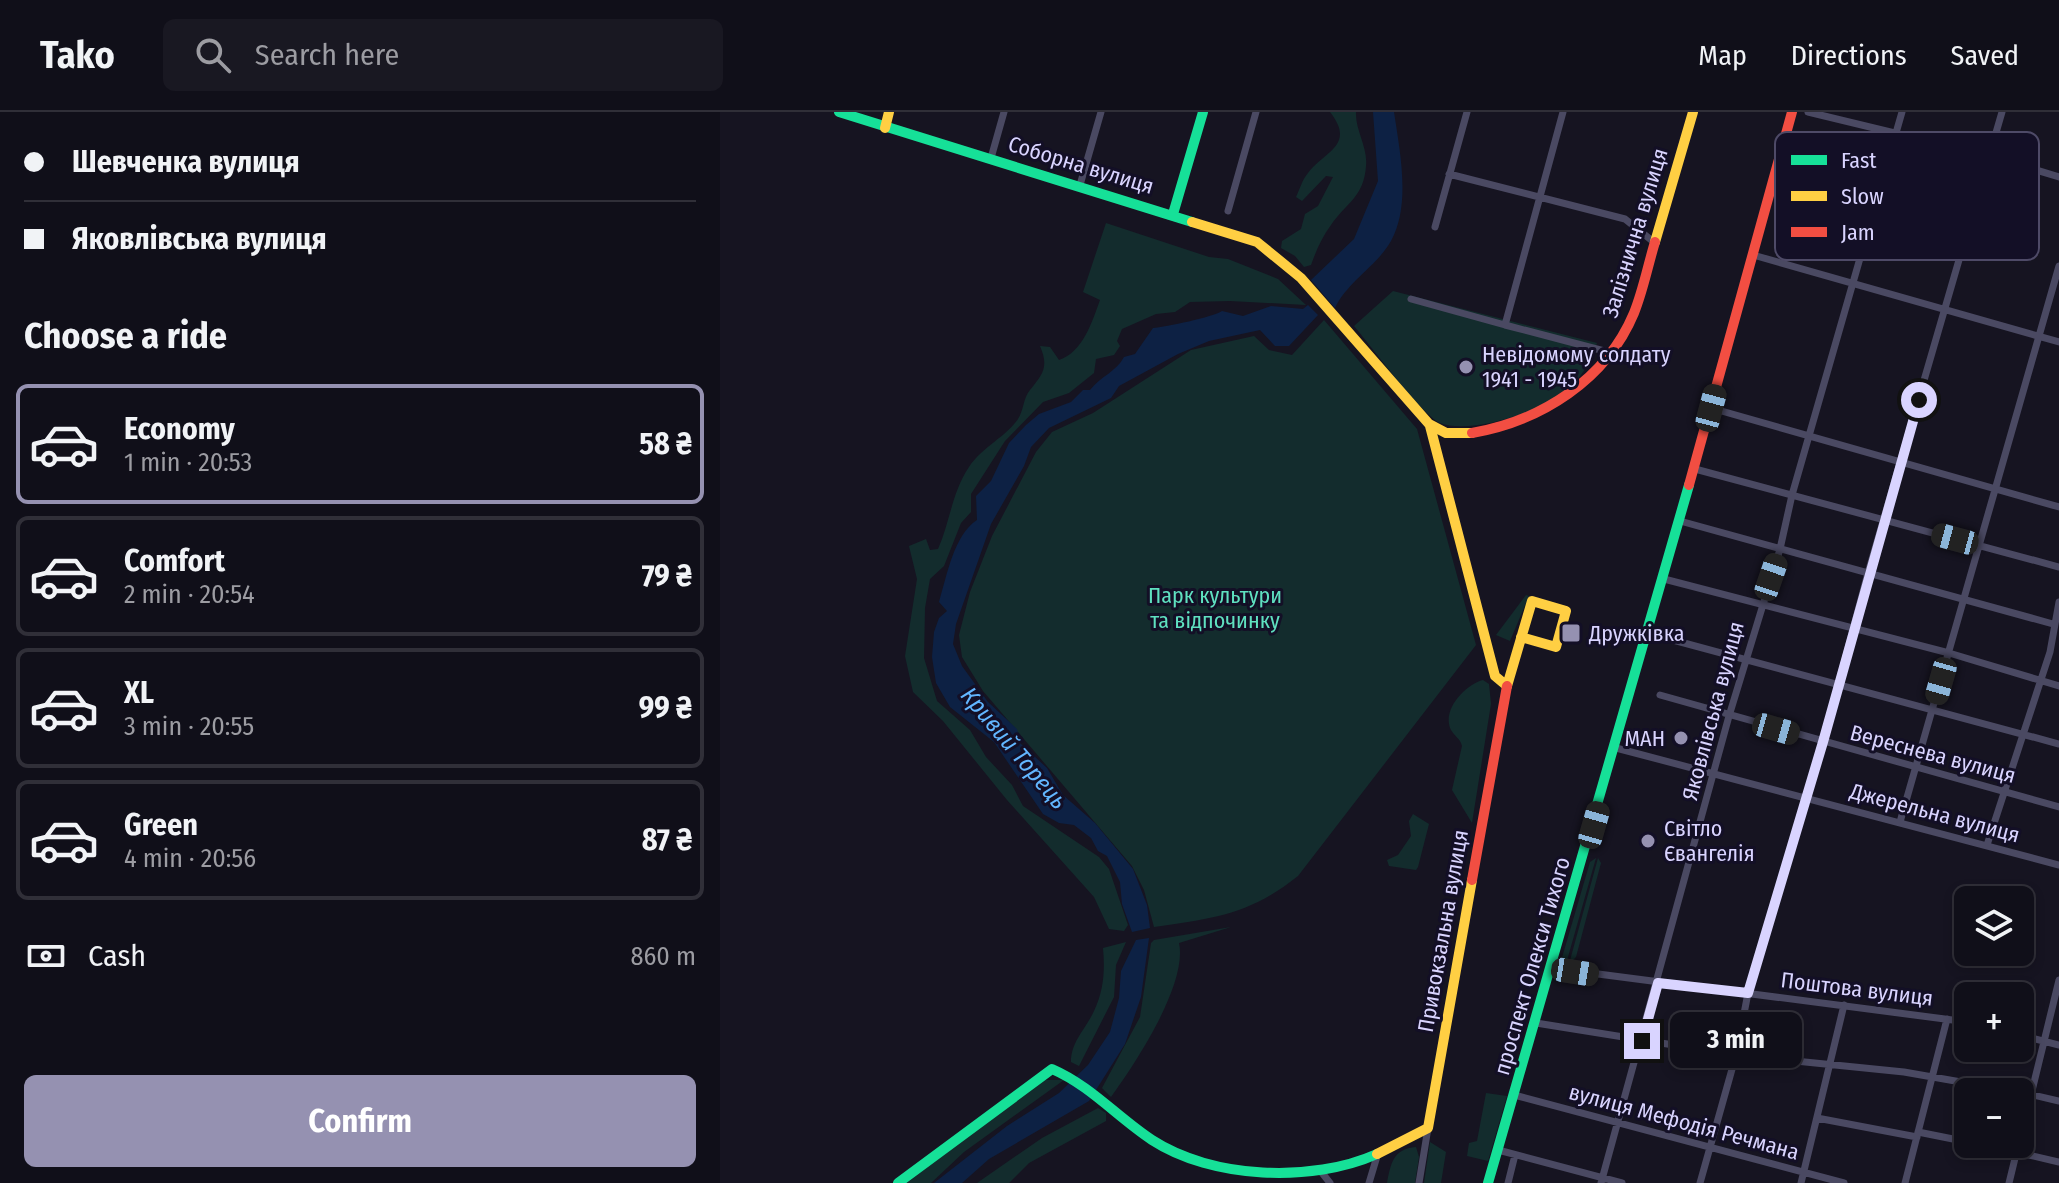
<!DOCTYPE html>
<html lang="en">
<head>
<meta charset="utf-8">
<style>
  :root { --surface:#100f19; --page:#191822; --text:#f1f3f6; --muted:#9c9ca2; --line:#302f38; --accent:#9591b1 }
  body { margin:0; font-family:"Fira Sans Condensed",sans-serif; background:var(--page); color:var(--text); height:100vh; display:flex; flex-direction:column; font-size:30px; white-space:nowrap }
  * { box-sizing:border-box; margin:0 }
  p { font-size:26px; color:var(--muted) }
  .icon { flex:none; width:44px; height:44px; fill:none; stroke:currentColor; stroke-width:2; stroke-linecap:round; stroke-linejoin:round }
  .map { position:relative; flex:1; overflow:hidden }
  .sheet { display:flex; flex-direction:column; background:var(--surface); width:720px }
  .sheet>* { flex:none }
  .top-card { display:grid; align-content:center; height:176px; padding:0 24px; background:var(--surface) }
  .fabs { position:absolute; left:1234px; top:774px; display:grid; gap:16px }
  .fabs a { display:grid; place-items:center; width:80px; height:80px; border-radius:12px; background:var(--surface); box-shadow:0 4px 12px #0003,0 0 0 2px var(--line); font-size:40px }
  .end { position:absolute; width:36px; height:36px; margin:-18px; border:10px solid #d9d4ff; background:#111; box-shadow:0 0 0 4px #111 }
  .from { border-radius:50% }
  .bubble { position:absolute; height:56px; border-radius:12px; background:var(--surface); box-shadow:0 4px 12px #0003,0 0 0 2px var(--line); font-size:26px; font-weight:700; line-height:56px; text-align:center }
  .car { position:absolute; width:24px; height:48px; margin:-24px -12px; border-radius:10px; box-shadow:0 0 6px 2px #0007; background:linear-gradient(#222 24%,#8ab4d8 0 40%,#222 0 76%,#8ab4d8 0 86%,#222 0) }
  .top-card b { display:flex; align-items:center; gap:28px; height:76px; font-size:30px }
  .top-card b+b { border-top:2px solid var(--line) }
  .top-card i { width:20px; height:20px; background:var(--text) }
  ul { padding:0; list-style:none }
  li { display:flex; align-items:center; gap:24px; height:120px; margin:0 16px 12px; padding:0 8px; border:4px solid var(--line); border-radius:12px }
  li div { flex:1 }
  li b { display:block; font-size:30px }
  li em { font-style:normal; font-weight:700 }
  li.current { border-color:var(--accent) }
  li>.icon { width:72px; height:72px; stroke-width:1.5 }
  h2 { padding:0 24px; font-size:36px; line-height:96px }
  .pay { display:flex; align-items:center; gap:20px; height:88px; padding:0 24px; font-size:30px }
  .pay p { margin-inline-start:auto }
  .action { display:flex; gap:16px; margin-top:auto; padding:16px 24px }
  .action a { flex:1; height:92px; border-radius:12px; background:var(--accent); color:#fff; font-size:32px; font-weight:700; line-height:92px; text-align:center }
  header { display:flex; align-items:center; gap:48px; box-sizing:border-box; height:112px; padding:0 40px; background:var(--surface); border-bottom:2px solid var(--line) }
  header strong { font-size:38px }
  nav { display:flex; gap:44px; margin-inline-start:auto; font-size:28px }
  .search { width:560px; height:72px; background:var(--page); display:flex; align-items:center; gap:20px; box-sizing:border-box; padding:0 28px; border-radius:12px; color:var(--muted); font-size:30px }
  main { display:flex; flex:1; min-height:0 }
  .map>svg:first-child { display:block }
</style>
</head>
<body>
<header>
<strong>Tako</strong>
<div class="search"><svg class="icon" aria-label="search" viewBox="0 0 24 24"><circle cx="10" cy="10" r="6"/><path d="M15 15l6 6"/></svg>Search here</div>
<nav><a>Map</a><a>Directions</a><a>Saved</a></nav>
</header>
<main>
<section class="sheet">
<div class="top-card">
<b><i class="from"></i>Шевченка вулиця</b>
<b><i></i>Яковлівська вулиця</b>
</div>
<h2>Choose a ride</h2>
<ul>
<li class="current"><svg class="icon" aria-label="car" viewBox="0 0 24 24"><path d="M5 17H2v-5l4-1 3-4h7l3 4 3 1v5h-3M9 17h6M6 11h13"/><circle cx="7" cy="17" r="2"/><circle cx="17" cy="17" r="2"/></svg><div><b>Economy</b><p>1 min · 20:53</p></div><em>58 ₴</em></li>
<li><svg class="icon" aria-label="car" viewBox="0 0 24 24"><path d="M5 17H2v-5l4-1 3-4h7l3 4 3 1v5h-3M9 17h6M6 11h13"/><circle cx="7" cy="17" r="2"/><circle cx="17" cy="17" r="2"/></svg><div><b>Comfort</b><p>2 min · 20:54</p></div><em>79 ₴</em></li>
<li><svg class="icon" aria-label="car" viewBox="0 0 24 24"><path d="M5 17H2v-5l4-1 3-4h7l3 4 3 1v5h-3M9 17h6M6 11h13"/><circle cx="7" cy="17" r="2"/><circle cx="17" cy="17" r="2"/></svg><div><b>XL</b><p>3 min · 20:55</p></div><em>99 ₴</em></li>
<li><svg class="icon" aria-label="car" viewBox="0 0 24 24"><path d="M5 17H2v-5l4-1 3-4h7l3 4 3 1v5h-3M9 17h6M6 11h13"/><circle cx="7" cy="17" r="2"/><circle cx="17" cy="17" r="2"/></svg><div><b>Green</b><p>4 min · 20:56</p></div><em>87 ₴</em></li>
</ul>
<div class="pay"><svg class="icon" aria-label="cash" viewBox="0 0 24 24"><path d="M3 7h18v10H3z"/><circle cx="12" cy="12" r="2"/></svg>Cash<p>860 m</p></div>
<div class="action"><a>Confirm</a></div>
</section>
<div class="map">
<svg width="1339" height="1071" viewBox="0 0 1339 1071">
  <rect width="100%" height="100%" fill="#161421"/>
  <!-- green -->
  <path fill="#132c2d" d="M610 0H636C635 18 648 35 646 54 644 85 626 91 611 113 602 125 596 139 591 153L584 155 575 144 561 136 562 129 581 117 585 102 598 94 613 65 606 64 582 89 576 85C580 77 582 68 588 61 605 39 636 33 610 0Z
    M386 111 489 145 508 147 558 167 586 193 510 189 470 190 455 200 436 202 402 217 397 229 400 234 394 243 376 247 374 261 349 281 323 290 285 329 251 382V400L241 411 224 454 210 467 205 496 204 546 217 589 250 618 266 645 292 673 303 694 379 745 389 757 408 813 404 819 389 817 374 785 287 688 223 609 193 580 185 544 197 467 189 434 206 427 210 438 218 437C230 410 232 380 249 355 262 335 287 324 298 307 304 298 303 286 310 278 323 262 329 255 320 234L330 235 339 248C363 240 372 210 380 188L363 180Z
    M673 179 877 231C870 251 861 267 844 281 820 300 749 323 720 311 701 302 651 234 634 214Z
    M604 208 697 317 756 533 578 764C529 803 494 806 434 815L424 778 412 754 263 579 242 545 239 523 250 480 272 424 316 340 332 320 373 301 471 238 534 224 549 238 572 243Z
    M806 483 809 484 790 529 776 523Z
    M763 568 769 572 771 592 752 711 732 678 742 634C740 626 735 625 731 618 721 598 746 572 763 568Z
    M693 702 709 712 698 755 696 758 669 754 667 748 678 743 691 724 689 709Z
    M876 746 846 852 841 849 870 750Z
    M878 746 881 751 856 845 849 852Z
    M511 815 459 831C468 872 415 952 391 985L382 976 420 905 431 831 434 828Z
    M406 830 396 853 394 885 359 954 351 950C351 929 366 917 374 899 384 878 385 858 383 836Z
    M320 968H344L244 1040 211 1071H187Z
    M766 981 787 984 768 1049 747 1044 749 1031 757 1029Z
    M378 996 386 1001V1009L309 1051 289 1071H257L322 1026Z
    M710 1030 726 1040 721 1071H704Z
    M696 1035 699 1045 695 1071H667C671 1051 673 1037 696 1035Z"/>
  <!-- water -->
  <path fill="#0d2144" d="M653 0H674C680 40 691 93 671 129 656 155 628 169 615 196L591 168 634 127 658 69Z
    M588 193 598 203 569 234H555L540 218 489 229 458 242 399 274 391 286 329 316 311 335 304 354 271 412 236 512 233 532 242 554 268 590 297 617 301 632 327 656 343 683 375 711 413 757 427 793 430 816 412 820 402 792 400 770 387 744 378 739 371 726 354 713 339 711 323 702 274 630 230 595 216 571 212 545 214 520 219 506 227 499 219 490C227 463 234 423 257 408L256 384 271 369 289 331 306 313 319 302 351 290 363 278H370C381 264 396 260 404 245L415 242 433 216C446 215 493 205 502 199L523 204 551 194 583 197Z
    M429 826 421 885 405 932 369 989 269 1047 242 1071H214L287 1014 339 981 368 953 390 920 399 886 401 859 416 828Z"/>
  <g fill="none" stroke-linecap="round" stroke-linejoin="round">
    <!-- street -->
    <path stroke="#4a4962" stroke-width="7" d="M843 0 785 213 892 241
      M1088 0 1270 44 1339 65
      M271 46 284 0
      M729 62 905 107 935 131
      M360 73 381 0
      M508 99 536 0
      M715 115 747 0
      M1033 143 1339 230
      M691 187 785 213
      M991 296 1339 395
      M975 357 1339 455
      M960 409 1333 512
      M944 467 1229 541 1339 574
      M927 521 1339 632
      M940 583 1339 695
      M896 636 1339 753
      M1180 710 1339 154
      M1267 733 1330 540 1339 490
      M832 856 1248 910
      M816 911 1016 943 1184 960 1298 980
      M1300 923 1339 933
      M1300 980 1339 989
      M794 983 1124 1071
      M1097 1006 1197 1025
      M1198 1020 1248 1030
      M1300 1028 1339 868
      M1261 1032 1339 1050
      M778 1038 902 1071
      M599 1057 610 1071
      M649 1071 658 1041
      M699 1071 708 1016
      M788 1071 795 1043
      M881 1071 1009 604 1060 437 1072 383 1182 0
      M980 1071 1016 943 1028 881 1103 630 1148 461 1282 0
      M1081 1071 1124 893
      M1185 1071 1227 907
      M1289 1071 1298 1034"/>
    <!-- fast -->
    <path stroke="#16e098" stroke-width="10" d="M119 0 472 110
      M453 102 483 0
      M178 1071 332 957C371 974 397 1005 432 1028 492 1067 592 1071 657 1042
      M768 1071 969 373"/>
    <!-- slow -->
    <path stroke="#ffcf43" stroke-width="10" d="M165 16 169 0
      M472 110 537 130 581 166 709 312 726 321H752
      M935 130 973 0
      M710 314 775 564 787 574 812 489 846 499 836 535 801 525
      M657 1042 708 1016 752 768"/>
    <!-- jam -->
    <path stroke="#f24e42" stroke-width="10" d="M752 321C821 309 886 268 914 201 923 179 928 153 935 130
      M969 373 1072 0
      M752 768 787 574"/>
  </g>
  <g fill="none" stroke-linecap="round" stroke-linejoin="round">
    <!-- route -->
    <path stroke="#d9d4ff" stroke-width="10" d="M922 929 938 871 1028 881 1103 630 1199 288"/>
  </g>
  <!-- markers -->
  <g fill="#9591b1" stroke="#130f26" stroke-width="3">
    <circle cx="746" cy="255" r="8"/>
    <rect x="841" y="511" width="20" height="20" rx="4"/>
    <circle cx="961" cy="626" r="8"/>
    <circle cx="928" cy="729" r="8"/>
  </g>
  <g text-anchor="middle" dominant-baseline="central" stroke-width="6" stroke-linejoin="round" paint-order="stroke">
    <!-- street labels -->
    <g font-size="22" fill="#d9d4ff" stroke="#130f26">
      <text transform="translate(361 53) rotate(17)">Соборна вулиця</text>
      <text transform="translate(915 121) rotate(-73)">Залізнична вулиця</text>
      <text transform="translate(993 599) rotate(-75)">Яковлівська вулиця</text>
      <text transform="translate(1213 642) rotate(15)">Вереснева вулиця</text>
      <text transform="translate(1215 701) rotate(15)">Джерельна вулиця</text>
      <text transform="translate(723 819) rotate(-80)">Привокзальна вулиця</text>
      <text transform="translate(812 854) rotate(-74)">проспект Олекси Тихого</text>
      <text transform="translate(1137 877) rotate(7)">Поштова вулиця</text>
      <text transform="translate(964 1010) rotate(15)">вулиця Мефодія Речмана</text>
    </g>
    <!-- poi labels -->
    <g font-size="22" fill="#d9d4ff" stroke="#130f26" text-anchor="start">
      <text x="762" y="242">Невідомому солдату<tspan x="762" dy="25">1941 - 1945</tspan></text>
      <text x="869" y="521">Дружківка</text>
      <text x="945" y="626" text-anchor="end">МАН</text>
      <text x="944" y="716">Світло<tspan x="944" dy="25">Євангелія</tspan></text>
    </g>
    <!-- park labels -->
    <g font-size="22" fill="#5fe0c0" stroke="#130f26">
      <text x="495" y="483">Парк культури<tspan x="495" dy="25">та відпочинку</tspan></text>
    </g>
    <!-- water labels -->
    <g font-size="24" font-style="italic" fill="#62b6ff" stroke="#130f26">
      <text transform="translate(294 636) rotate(50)">Кривий Торець</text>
    </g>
  </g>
  <!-- legend -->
  <rect x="1055" y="20" width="264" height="128" rx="12" fill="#130f26" stroke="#4e4a67" stroke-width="2"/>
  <rect x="1071" y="43" width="36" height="10" fill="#16e098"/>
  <rect x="1071" y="79" width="36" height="10" fill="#ffcf43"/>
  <rect x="1071" y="115" width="36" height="10" fill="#f24e42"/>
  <g font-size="22" fill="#d9d4ff">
    <text x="1121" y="56">Fast</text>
    <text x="1121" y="92">Slow</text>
    <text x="1121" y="128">Jam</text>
  </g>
</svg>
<div class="fabs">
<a><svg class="icon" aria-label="layers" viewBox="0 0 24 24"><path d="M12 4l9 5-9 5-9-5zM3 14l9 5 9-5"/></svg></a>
<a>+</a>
<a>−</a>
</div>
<i class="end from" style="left:1199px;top:288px"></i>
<i class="end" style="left:922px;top:929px"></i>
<div class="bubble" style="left:950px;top:900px;width:132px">3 min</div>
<i class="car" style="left:991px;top:296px;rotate:15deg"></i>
<i class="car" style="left:1235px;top:427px;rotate:285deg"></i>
<i class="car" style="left:1051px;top:465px;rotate:19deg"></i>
<i class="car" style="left:1221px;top:569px;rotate:196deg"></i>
<i class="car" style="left:1056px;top:617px;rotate:106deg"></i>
<i class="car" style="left:874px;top:713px;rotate:16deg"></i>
<i class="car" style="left:855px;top:860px;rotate:99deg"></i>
</div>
</main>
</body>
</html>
